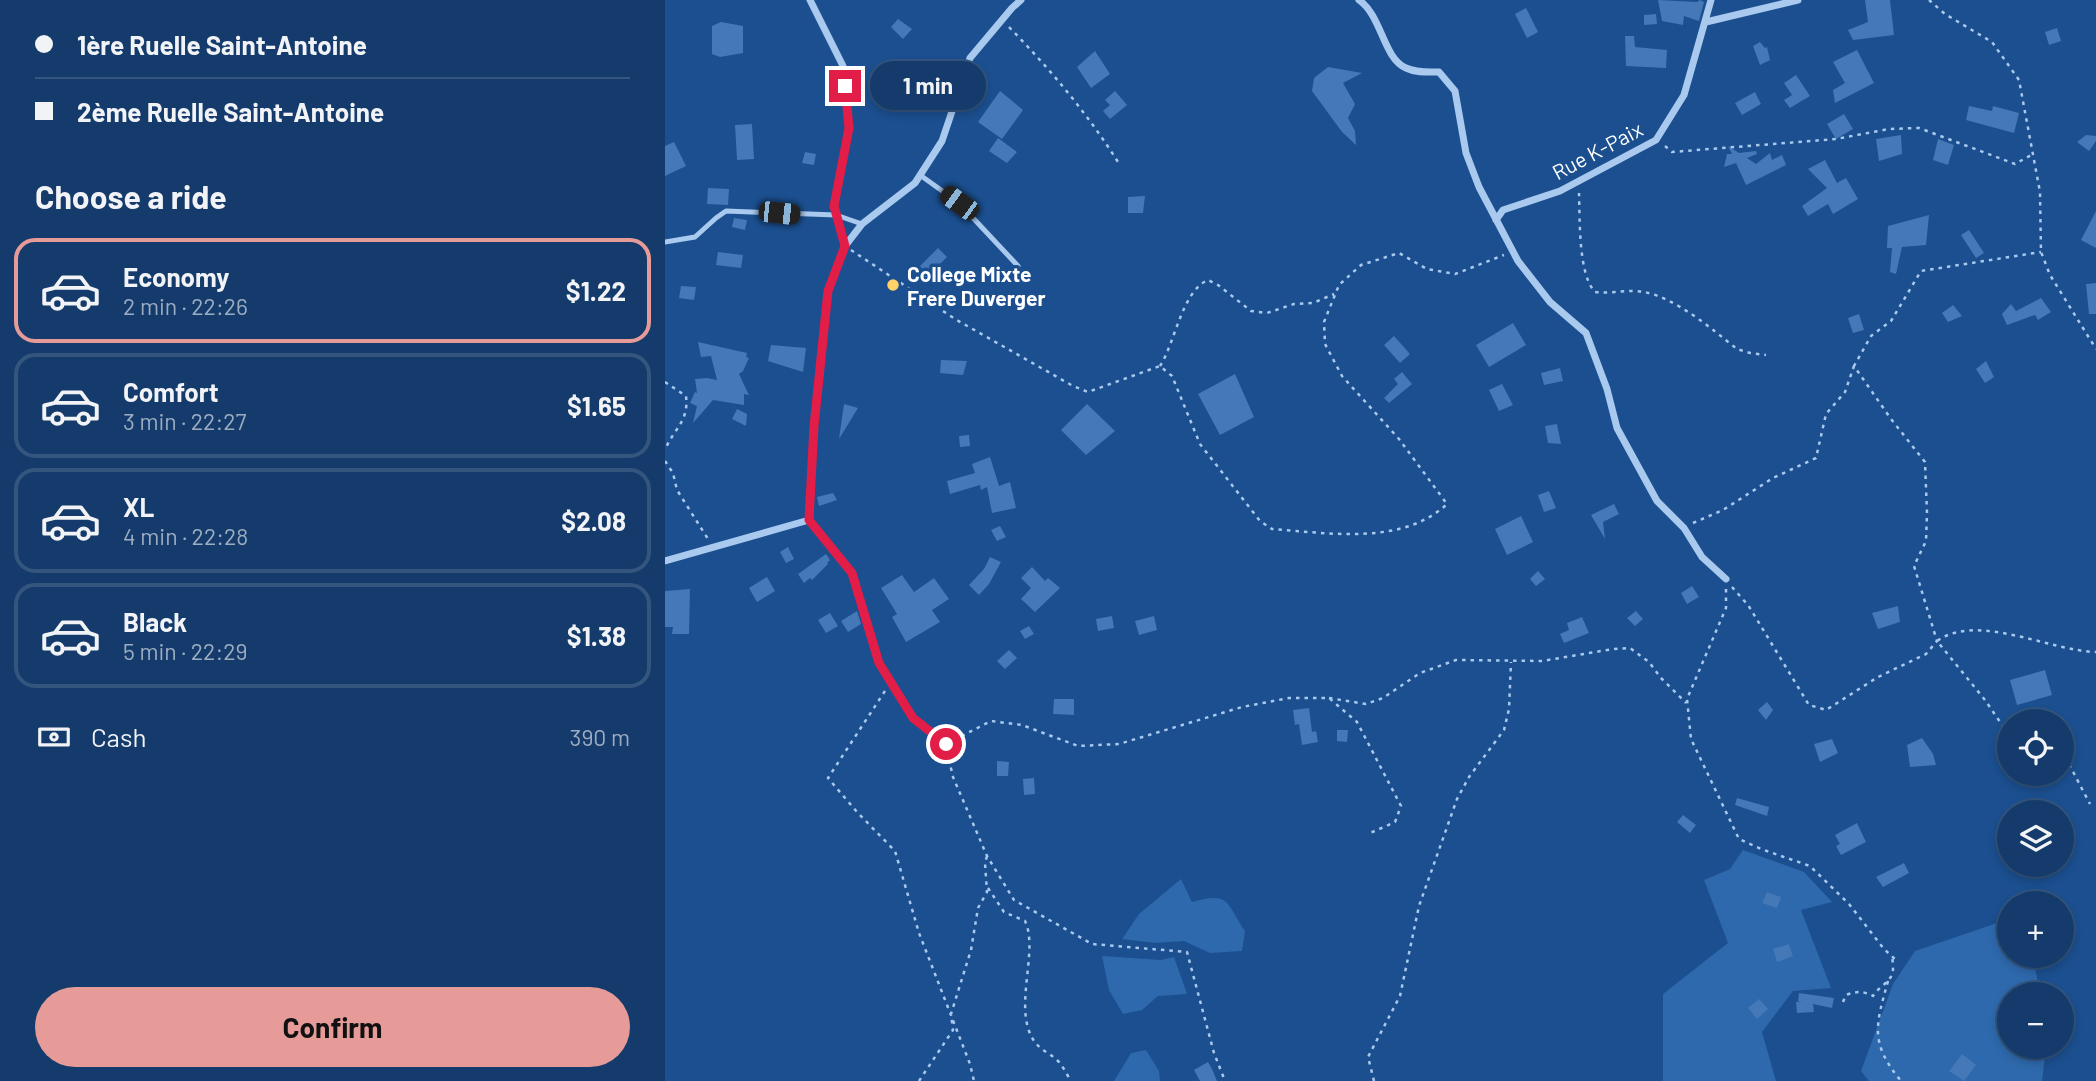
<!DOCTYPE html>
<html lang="en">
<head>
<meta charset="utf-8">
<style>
  :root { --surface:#143b6b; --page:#214673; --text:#f1f3f6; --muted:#9dadc1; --line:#33557e; --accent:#e69b98 }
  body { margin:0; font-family:Barlow,sans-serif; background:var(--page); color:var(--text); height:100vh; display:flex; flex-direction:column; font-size:26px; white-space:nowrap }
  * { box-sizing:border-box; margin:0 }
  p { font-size:23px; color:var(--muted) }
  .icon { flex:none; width:38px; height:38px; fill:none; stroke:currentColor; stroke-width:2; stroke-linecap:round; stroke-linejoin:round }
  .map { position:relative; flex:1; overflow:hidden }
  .drawer { display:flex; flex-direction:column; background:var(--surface); width:665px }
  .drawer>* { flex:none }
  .hud { display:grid; align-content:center; height:154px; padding:0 35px; background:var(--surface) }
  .fabs { position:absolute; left:1332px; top:709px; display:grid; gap:14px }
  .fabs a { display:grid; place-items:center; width:77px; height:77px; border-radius:50%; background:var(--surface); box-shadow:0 4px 10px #0003,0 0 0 2px var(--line); font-size:35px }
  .end { position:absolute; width:32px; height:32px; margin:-16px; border:9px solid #e11d48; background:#fff; box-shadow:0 0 0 4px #fff }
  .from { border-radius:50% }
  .bubble { position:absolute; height:49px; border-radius:24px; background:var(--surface); box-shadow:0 4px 10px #0003,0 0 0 2px var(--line); font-size:23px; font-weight:700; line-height:49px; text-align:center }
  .car { position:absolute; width:21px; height:42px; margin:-21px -10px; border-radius:9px; box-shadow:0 0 5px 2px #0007; background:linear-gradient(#222 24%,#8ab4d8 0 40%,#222 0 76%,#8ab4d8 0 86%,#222 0) }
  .hud b { display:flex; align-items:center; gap:24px; height:66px; font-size:26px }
  .hud b+b { border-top:2px solid var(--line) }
  .hud i { width:18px; height:18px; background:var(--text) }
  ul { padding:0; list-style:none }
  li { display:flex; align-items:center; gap:21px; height:105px; margin:0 14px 10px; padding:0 21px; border:4px solid var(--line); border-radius:21px }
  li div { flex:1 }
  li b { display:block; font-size:26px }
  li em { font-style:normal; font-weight:700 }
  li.selected { border-color:var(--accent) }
  li>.icon { width:63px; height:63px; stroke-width:1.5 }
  h2 { padding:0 35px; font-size:32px; line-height:84px }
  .pay { display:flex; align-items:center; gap:18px; height:77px; padding:0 35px; font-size:26px }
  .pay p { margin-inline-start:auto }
  .action { display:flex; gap:14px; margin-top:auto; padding:14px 35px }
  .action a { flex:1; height:80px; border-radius:42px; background:var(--accent); color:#111; font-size:28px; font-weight:700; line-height:80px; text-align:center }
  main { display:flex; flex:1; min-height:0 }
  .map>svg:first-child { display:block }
</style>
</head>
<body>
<main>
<section class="drawer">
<div class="hud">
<b><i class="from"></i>1ère Ruelle Saint-Antoine</b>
<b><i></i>2ème Ruelle Saint-Antoine</b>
</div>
<h2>Choose a ride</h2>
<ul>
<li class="selected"><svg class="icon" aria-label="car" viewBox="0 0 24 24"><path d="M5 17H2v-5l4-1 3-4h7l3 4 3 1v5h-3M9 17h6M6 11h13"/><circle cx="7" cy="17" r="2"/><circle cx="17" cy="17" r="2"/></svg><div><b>Economy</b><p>2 min · 22:26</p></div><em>$1.22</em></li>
<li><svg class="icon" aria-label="car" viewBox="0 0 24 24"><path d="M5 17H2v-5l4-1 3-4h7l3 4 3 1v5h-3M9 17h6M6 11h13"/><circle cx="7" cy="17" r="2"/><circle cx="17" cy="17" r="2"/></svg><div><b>Comfort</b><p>3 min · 22:27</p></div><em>$1.65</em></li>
<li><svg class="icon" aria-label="car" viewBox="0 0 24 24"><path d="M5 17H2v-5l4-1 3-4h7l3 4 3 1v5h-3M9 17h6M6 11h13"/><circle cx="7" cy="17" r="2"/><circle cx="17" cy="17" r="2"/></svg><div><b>XL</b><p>4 min · 22:28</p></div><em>$2.08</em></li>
<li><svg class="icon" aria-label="car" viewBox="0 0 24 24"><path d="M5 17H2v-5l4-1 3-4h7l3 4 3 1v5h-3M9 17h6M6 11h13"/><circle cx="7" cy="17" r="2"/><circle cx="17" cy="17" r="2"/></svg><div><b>Black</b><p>5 min · 22:29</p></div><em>$1.38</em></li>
</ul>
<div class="pay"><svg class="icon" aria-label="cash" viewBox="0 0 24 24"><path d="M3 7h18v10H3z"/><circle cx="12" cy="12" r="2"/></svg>Cash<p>390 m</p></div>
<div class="action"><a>Confirm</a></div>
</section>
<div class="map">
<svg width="1431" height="1081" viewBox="0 0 1431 1081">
  <rect width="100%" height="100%" fill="#1b4f8f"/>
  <!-- green -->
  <path fill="#2e69ad" d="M1078 850 1139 872 1167 902 1136 910 1166 988 1128 991 1097 1032 1111 1081H998V994L1063 943 1039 880 1065 869Z
    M516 879 527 902C565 892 560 901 580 931L577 951 545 953 519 941 490 943 457 939 474 914Z
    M1344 919V956H1368L1375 994H1344V1046L1381 1047 1377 1081H1204L1196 1071 1228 984 1250 951Z
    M437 956 496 960 509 957 522 994 493 996 477 1010 458 1014 444 990Z
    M481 1050 494 1071 495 1081H449L466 1053Z"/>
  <!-- building -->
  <path fill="#4478b7" d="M993 0 1032 2 1035 0 1039 2 1034 21 1019 16 1018 25 997 21Z
    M1200 0H1225L1229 35 1188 40 1183 30 1203 22Z
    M861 8 873 32 862 38 850 14Z
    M991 14 992 24 979 25V15Z
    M233 19 247 29 238 39 226 27Z
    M56 22 78 26V53L55 57 47 54V26Z
    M1392 28 1396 41 1384 45 1380 32Z
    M960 36H969L970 47 1002 50 1001 68 961 66Z
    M1095 42 1100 48 1102 47 1105 60 1095 65 1088 46Z
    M1192 50 1209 83 1170 103 1168 90 1180 83 1168 62Z
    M430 51 445 74 426 88 412 67Z
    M663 67 697 73 678 83 690 104 683 118 690 131 691 145 677 132 647 91 649 78Z
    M1131 75 1145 96 1125 108 1119 100 1127 95 1119 83Z
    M335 91 358 110 337 139 313 122Z
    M450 91 462 105 445 119 438 111 445 105 440 100Z
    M1090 92 1096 104 1077 115 1070 103Z
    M1304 106 1327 111 1328 106 1354 113 1349 133 1301 120Z
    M1179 114 1188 129 1171 139 1162 124Z
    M87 124 89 159 72 160 70 125Z
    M1236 135 1237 154 1214 161 1211 139Z
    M1421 135 1431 136V141L1424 151 1412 142Z
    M333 138 352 152 342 163 324 151Z
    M1273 139 1289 145 1283 165 1268 160Z
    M9 142 21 166 0 176V146Z
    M1063 146 1074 153 1091 151 1092 154 1082 158 1091 164 1105 153 1107 160 1117 155 1121 165 1081 185 1071 163 1059 167 1062 154H1067Z
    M140 152 151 154 149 165 137 163Z
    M1160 160 1172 183 1181 178 1193 199 1168 214 1163 204 1143 216 1137 206 1162 188 1143 169Z
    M43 188 64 189 63 205 42 204Z
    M480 196 478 213H463V197Z
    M1431 211V248L1416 240Z
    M1264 215 1261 245 1237 247 1231 274 1225 272 1227 248H1222L1223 226Z
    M69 218 82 220 80 230 67 227Z
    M1304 230 1319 253 1311 258 1296 235Z
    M273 248 282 257 256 283 246 275Z
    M53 252 78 255 76 268 51 265Z
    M1431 283V314H1424L1421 284Z
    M16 286 31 287 29 300 14 298Z
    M1376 298 1386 312 1373 320 1370 315 1342 325 1337 314 1346 304 1351 311Z
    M1288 305 1297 316 1283 322 1277 313Z
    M1194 314 1199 330 1188 333 1183 318Z
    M848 323 861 345 824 367 811 345Z
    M729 336 745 354 735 363 719 345Z
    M33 342 82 353 81 357 84 358 78 371 74 374 84 395 79 394V405L48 400 28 423 32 406 25 403 30 392 32 393 30 379 42 378 52 380 46 356 36 357Z
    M106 345 141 348 138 372 103 361Z
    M276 360 302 361 298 375 275 373Z
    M1321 361 1329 377 1320 383 1311 369Z
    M895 368 898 381 879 385 876 373Z
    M737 372 747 384 724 403 719 398 733 384 729 379Z
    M570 374 589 417 555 435 533 394Z
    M837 384 848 405 834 411 824 390Z
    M179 404 193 408 174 439Z
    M422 404 450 431 421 455 396 430Z
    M72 409 82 414 81 426 67 419Z
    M892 424 896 444 883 443 880 426Z
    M304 435 305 446 295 447 294 436Z
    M325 457 334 486 345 482 351 508 327 513 322 487 316 490 315 485 285 494 282 481 310 473 307 464Z
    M884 491 891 508 879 512 873 495Z
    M168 493 172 500 154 506 152 497Z
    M949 504 954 514 938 522 940 539 926 515Z
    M856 516 868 542 842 555 830 529Z
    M335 526 341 537 332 541 326 530Z
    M123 547 129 559 121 563 115 552Z
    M161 554 165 560 162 563 163 564 147 580 145 578 139 583 133 574Z
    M325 557 336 562 324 584 314 595 304 585 319 569Z
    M367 567 380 581 383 578 395 588 370 612 356 599 366 588 356 578Z
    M873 571 880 579 871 586 865 579Z
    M237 575 249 592 269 578 284 599 267 610 275 622 241 642 227 617 232 614 216 588Z
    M102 577 110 591 92 602 84 588Z
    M1027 586 1034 597 1022 604 1016 593Z
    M25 589 24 634H7L8 627H0V591Z
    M1233 606 1235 622 1213 629 1207 613Z
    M192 611 196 624 183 632 176 621Z
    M971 611 978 619 970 626 962 618Z
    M165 613 173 626 161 633 153 620Z
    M447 616 449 628 433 631 431 619Z
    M489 616 492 630 474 635 470 621Z
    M917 617 924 633 899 643 895 634 904 630 902 623Z
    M364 626 369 634 360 639 355 631Z
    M344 650 352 658 340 669 332 661Z
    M1380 670 1387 695 1352 705 1345 680Z
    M389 699H409V715L388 714Z
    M1102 702 1108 710 1101 720 1093 710Z
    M644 708 647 732 651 731 653 742 637 745 634 724 630 725 628 710Z
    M672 730H683L682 742 672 741Z
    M1257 738 1268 754 1271 765 1245 767 1242 745Z
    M1167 739 1173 753 1155 762 1149 744Z
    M332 761 344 762 343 776H332Z
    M369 778 370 794 359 795 358 779Z
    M1072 798 1104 807 1102 816 1070 805Z
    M1018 815 1031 825 1025 833 1012 822Z
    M1192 823 1201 842 1176 855 1171 846 1175 844 1170 835Z
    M1239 863 1244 873 1218 887 1211 877Z
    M1102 892 1116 897 1112 908 1097 903Z
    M1124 944 1128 956 1112 962 1108 949Z
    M1134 993 1169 998 1167 1008 1148 1004 1149 1012 1132 1013 1131 1002 1137 1001H1133Z
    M1094 999 1103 1009 1092 1019 1083 1008Z
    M1297 1054 1311 1065 1299 1081 1284 1071Z
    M543 1062 547 1069 552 1081H535L529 1070Z"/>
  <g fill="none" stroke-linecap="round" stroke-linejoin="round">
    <!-- path -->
    <path stroke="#a9c9ee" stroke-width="2.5" stroke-dasharray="3.5 5" stroke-linecap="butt" d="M1264 0 1280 14 1327 42 1354 80 1375 192 1376 252 1385 275 1431 349
      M344 27C385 69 422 113 453 162
      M1000 146 1007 152 1171 139 1224 129 1254 128 1350 164 1368 154
      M914 193C915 219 913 274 930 292 946 294 964 289 979 292 1011 298 1047 329 1072 349L1085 353 1101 355
      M186 250 290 319 408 386 423 392 495 366 507 376 535 444 595 521 607 529C664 533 737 546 782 504L734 439 677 376 660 344 659 322 674 285 696 265 734 253 762 269 790 274 839 255
      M495 366C510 343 517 291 543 280L553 285 586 311 602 313 629 304 648 303 669 294
      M0 382 21 396C24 422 9 428 0 450
      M0 461 8 473 12 490 43 539
      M1028 523 1058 510 1108 478 1151 458 1161 414 1180 392 1189 366
      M1067 587 1083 605 1144 705 1161 710 1213 677 1261 654 1272 641 1249 566 1261 541 1262 513 1260 462 1226 419 1189 366 1206 336 1226 321 1256 271 1376 252
      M1061 589V608L1022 699 1026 739 1074 839 1096 849 1145 866 1184 904 1219 949 1231 960
      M220 691 163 778 192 812 230 851 254 933 305 1064 309 1081
      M664 698 701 704 718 698 755 673 791 660 877 661 948 649 965 648 984 662 996 678 1021 703
      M1344 735 1320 700 1272 641C1312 612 1385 651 1431 652
      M289 740 326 721 357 725 413 746 454 744 577 707 624 698H664L692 722 736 806 730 822 703 834
      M282 751 288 777 322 856 349 900 427 944 522 952 549 1053 560 1081
      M1396 761 1405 766 1425 804
      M323 888 339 912 360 921C373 948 352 998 364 1031 371 1050 382 1050 394 1062 399 1068 402 1075 406 1081
      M1223 981C1211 1025 1204 1042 1236 1081
      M1178 1002 1181 995C1192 991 1198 991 1208 996 1214 986 1227 982 1228 970 1228 966 1227 961 1228 957
      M254 1081 288 1030 286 1014 306 950 313 908 322 892 320 863 322 856
      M709 1081 703 1057 735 996 754 906 792 799 804 777 839 730 844 709 846 662"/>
    <!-- service -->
    <path stroke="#a9c9ee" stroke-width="5" d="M255 175 294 203 353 266
      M0 242 30 237 51 218 61 211 171 215 197 224"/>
    <!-- minor -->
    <path stroke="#a9c9ee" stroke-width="7" d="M145 0 178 66 184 128 169 206 180 246
      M694 0C717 16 718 58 741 68 751 73 763 72 774 72L790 91 801 153 814 187 853 261 885 302 921 333 942 389 952 428 992 501 1019 528 1037 557 1061 579
      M1041 22 1133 0
      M831 220 838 210 895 191 991 140 1019 95 1046 0
      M0 561 144 520
      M281 744 248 718 214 663 187 573 144 520 149 426 163 291 180 246 197 224 250 183 277 141 305 58 347 8 356 0"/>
  </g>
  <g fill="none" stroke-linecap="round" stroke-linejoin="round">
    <!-- route -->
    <path stroke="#e11d48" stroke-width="9" d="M180 86 184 128 169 206 180 246 163 291 149 426 144 520 187 573 214 663 248 718 281 744"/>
  </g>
  <!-- markers -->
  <circle fill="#ffd166" stroke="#1b4f8f" stroke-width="2.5" cx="228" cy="285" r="7"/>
  <g text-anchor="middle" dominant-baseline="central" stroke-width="7" stroke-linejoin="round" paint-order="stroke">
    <!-- street labels -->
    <g font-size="21" fill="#fff" stroke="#1b4f8f">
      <text transform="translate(932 150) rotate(-28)">Rue K-Paix</text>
    </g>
    <!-- poi labels -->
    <g font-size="21" font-weight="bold" fill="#fff" stroke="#1b4f8f" text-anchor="start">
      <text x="242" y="273">College Mixte<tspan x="242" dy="24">Frere Duverger</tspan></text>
    </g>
  </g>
</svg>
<div class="fabs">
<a><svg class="icon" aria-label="locate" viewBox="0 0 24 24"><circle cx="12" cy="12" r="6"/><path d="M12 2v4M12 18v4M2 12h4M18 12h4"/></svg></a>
<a><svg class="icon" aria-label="layers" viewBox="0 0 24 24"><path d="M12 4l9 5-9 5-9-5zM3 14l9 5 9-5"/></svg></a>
<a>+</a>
<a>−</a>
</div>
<i class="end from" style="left:281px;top:744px"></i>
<i class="end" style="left:180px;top:86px"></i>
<div class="bubble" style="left:205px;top:61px;width:116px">1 min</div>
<i class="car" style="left:294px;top:203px;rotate:306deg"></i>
<i class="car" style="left:114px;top:213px;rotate:96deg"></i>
</div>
</main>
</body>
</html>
